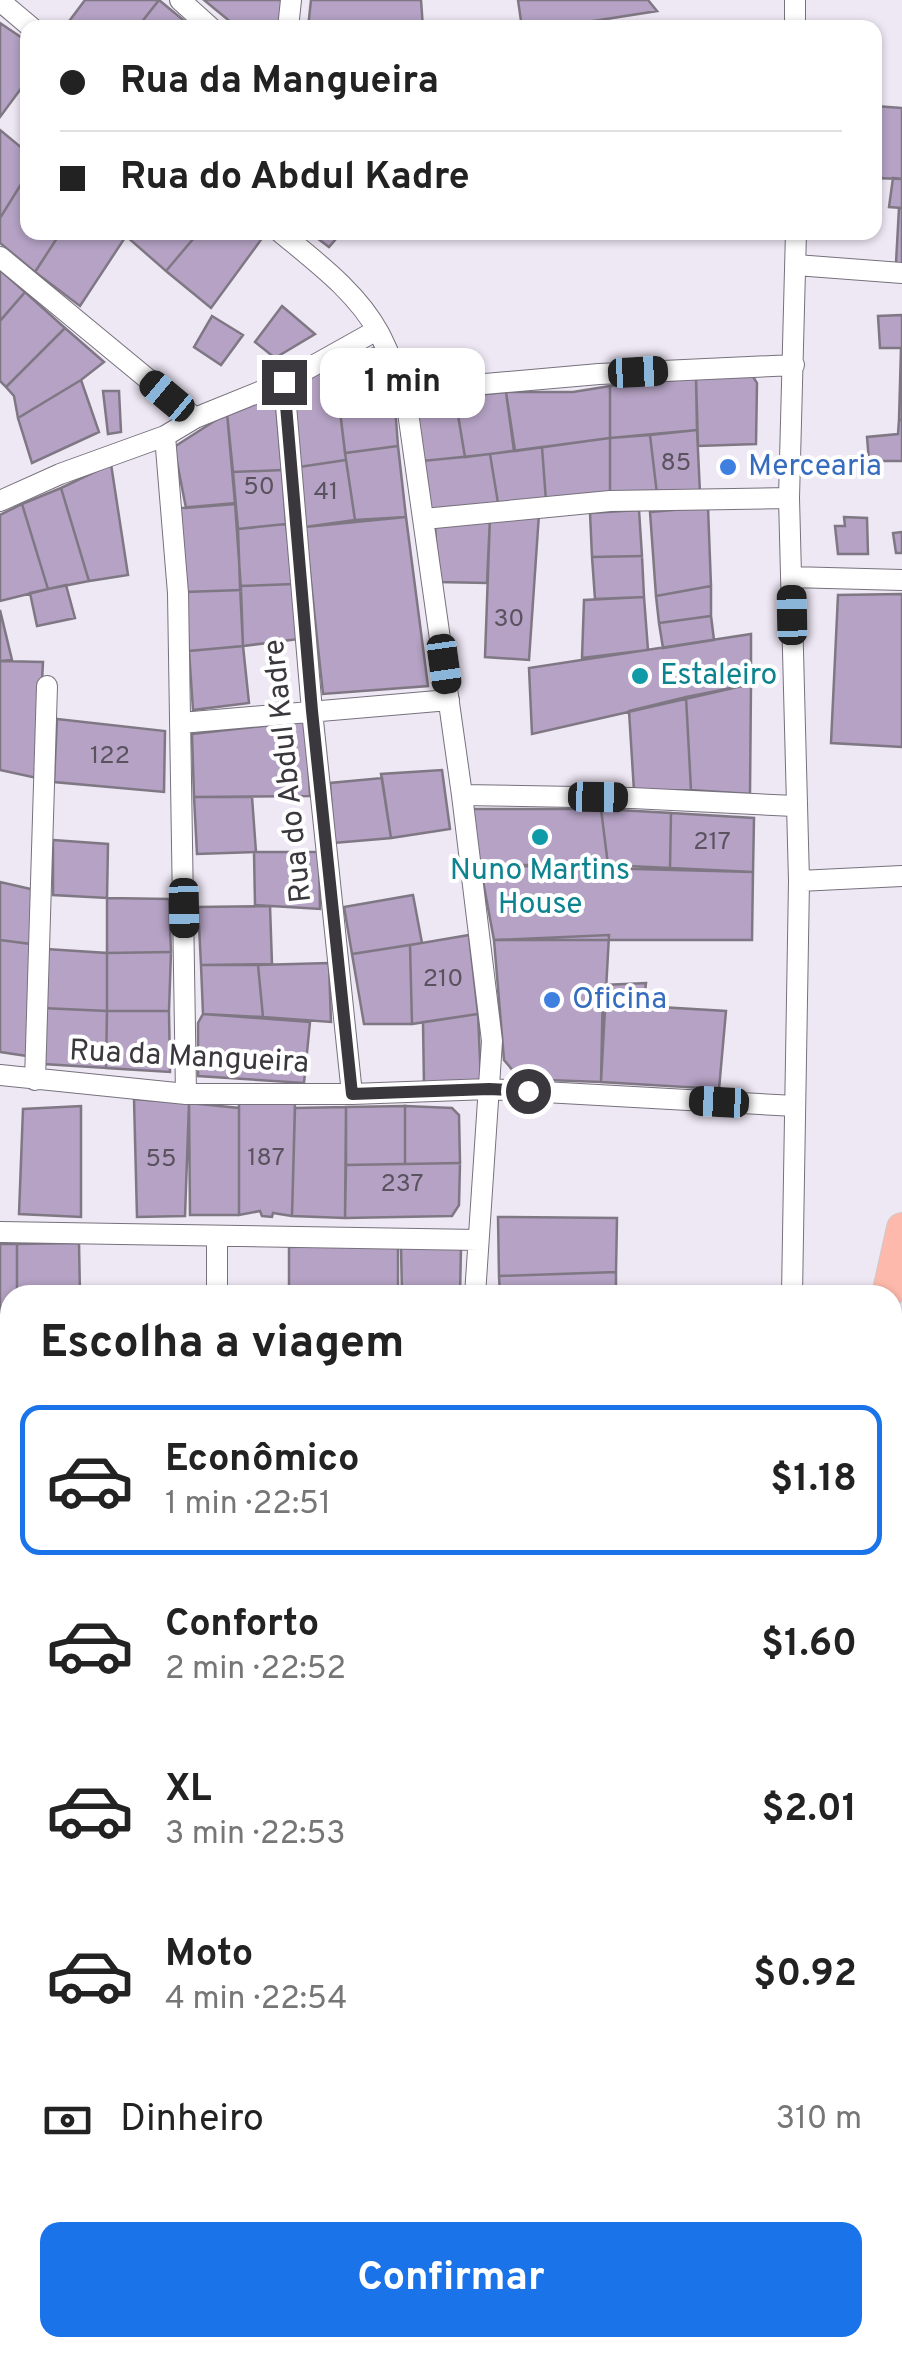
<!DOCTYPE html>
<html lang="pt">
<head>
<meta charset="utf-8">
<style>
  :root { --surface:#fff; --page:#f6f6f6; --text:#222; --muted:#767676; --line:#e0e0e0; --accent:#1a73e8 }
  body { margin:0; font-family:Overpass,sans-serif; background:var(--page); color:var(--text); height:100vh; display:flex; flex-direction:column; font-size:38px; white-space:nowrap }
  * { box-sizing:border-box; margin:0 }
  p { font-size:32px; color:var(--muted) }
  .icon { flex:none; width:55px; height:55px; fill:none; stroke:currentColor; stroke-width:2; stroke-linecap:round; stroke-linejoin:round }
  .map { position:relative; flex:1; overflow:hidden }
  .panel { position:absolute; left:0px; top:1285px; width:902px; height:1072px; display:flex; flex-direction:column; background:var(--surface); border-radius:30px 30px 0 0; box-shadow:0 2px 8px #0004 }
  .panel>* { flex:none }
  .top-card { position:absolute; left:20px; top:20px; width:862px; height:220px; border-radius:20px; box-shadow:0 2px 8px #0004; display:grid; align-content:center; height:220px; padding:0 40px; background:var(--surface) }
  .end { position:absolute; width:45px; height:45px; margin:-22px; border:12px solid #3b383d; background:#fff; box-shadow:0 0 0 5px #fff }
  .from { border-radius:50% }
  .bubble { position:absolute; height:70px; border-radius:20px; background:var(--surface); box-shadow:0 2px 8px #0004; font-size:32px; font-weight:700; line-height:70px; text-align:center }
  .car { position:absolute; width:30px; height:60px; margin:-30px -15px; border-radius:12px; box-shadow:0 0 8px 2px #0007; background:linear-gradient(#222 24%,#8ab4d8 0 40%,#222 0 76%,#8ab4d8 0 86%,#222 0) }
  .top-card b { display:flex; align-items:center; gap:35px; height:95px; font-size:38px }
  .top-card b+b { border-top:2px solid var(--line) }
  .top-card i { width:25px; height:25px; background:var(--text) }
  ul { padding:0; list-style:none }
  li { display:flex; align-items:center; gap:30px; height:150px; margin:0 20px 15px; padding:0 20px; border:5px solid transparent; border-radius:20px }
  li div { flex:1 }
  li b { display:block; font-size:38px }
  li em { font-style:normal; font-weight:700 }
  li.active { border-color:var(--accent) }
  li>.icon { width:90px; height:90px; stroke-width:1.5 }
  h2 { padding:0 40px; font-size:45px; line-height:120px }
  .pay { display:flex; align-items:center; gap:25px; height:110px; padding:0 40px; font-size:38px }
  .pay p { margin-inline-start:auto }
  .cta { display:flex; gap:20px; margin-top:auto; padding:20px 40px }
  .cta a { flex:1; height:115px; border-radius:20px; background:var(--accent); color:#fff; font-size:40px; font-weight:700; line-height:115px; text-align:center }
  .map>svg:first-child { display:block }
</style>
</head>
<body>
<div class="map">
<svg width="902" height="2356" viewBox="0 0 902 2356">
  <rect width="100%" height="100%" fill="#eee7f4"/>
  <!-- building -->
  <path fill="#b5a2c4" stroke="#7f7884" stroke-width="2.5" d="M85 0H159L137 28H64Z
    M159 0 193 28H137Z
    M204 0H287L284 28H238Z
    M311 0H421L423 28H308Z
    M518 0H648L657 11 549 28H522Z
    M0 23 28 42V79L0 117Z
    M875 106 902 108V179L875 178Z
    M0 130 28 153V173L0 218Z
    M28 173V232H61L35 272 0 243V218Z
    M893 178 902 179V208L889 207Z
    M899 208H902V264L896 263Z
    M61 232H123L126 236 80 306 35 272Z
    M128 232H199L166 271 126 236Z
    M199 232H258L263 237 211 308 166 271Z
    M309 232H342L329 247Z
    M0 270 25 292 0 321Z
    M25 292 65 328 6 387 0 381V321Z
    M282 306 315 334 275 358 255 342Z
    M902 315V348H880L878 316Z
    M212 316 243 335 221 365 194 347Z
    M65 328 104 362 81 380 18 418 14 396 6 387Z
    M377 347 394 393 339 403 334 362Z
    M901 349H902V420H899Z
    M334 362 346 460 299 467 293 382Z
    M752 375 757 383 756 444 698 446 696 378Z
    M696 378 697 430 610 438V386Z
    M81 380 99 432 32 463 18 418Z
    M610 386V438L515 451 506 392H573Z
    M103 391H119L121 432 108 434Z
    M506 392 514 451 465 457 455 397Z
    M275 393 282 470 233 472 227 413Z
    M394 393 398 446 345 453 339 403Z
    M455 397 465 457 422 461 414 400Z
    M227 413 235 504 186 508 174 447Z
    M899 420H902V461H869L867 437 898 434Z
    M697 430 700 493 657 494 650 435Z
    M650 435 657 494H610V438Z
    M610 438V494L546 501 542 447Z
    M398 446 406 517 355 520 345 453Z
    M542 447 546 501 498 503 490 454Z
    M490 454 498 503 429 509 422 461Z
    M346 460 355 520 305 527 299 467Z
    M111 464 128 575 89 581 61 488Z
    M282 470 286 524 238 529 233 472Z
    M61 488 89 581 48 589 22 504Z
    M235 503 241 590 185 592 180 508Z
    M22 504 48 589 0 601V515Z
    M708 507 711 586 656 596 650 512Z
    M639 510 642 556 592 557 590 513Z
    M539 514 529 660 485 657 490 517Z
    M406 517 428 686 323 694 305 527Z
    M490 517 487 583 438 582 435 524Z
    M844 517 867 518 868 554H838L835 526H845Z
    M286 524 293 584 240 586 238 529Z
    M902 532V553H896L893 533Z
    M642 556 644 597 595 599 592 557Z
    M293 584 299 639 243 646 240 586Z
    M66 585 75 618 37 626 30 593Z
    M711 586V616L659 623 656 596Z
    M241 590 243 646 189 651 185 592Z
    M902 594V747L831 743 838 595Z
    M644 597 648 650 582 658 584 600Z
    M0 610 12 660 0 661Z
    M711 616 714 640 663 648 659 623Z
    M751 634V684L532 734 529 668Z
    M243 646 249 703 193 710 189 651Z
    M0 661 43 662 37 778 0 770Z
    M751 684 750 794 691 790 686 697Z
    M686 697 691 790 634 791 629 711Z
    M57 719 165 731 164 792 54 782Z
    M306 721 310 796 194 797 192 734Z
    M442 770 450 829 391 838 381 774Z
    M382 778 391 838 334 843 330 783Z
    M194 797H252L256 852 197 854Z
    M472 809H601L608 865H480Z
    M601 809 671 813 670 868 608 865Z
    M671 813 754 818 753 872 670 868Z
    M53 840 108 844 107 898 53 895Z
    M254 852H319L320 909 255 905Z
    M480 865 753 872 752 940H494Z
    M0 882 35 890 31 944 0 940Z
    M413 895 422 943 352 954 344 907Z
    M107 898 169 899 171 952 107 953Z
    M270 906 272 964 201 965 198 907Z
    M469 935 478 1014 412 1024 410 945Z
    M609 935 601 1082 520 1079 504 1060 494 940Z
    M0 940 31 944 27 1056 0 1052Z
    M410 945 412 1024H364L352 954Z
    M46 949 107 953V1011L42 1008Z
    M171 952 169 1011H107V953Z
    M329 963 331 1022 263 1017 258 965Z
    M201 965H258L263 1017 203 1014Z
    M646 983 643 1006 726 1011 719 1089 601 1082 603 985Z
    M42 1008 107 1011 106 1068 44 1064Z
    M107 1011H169L170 1072 106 1068Z
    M203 1014 310 1022 304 1083 198 1076V1023Z
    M478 1014 481 1082 424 1086 423 1022Z
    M134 1099 189 1103 185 1216 137 1217Z
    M295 1102 292 1216 273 1213 272 1217 262 1216 260 1211 239 1215V1103Z
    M189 1103 239 1108V1215H190Z
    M81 1106V1217L19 1214 23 1109Z
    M405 1106 452 1108 459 1115 460 1163 405 1164Z
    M405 1106V1164L346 1165V1107Z
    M346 1107 345 1218 292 1216 295 1108Z
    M460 1163 459 1205 452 1216 345 1218 346 1165Z
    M498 1217 617 1218 616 1272 499 1276Z
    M79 1243 80 1295H17V1244Z
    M0 1244H17V1295H10V1359L0 1358Z
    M398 1245V1295H289V1247Z
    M401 1246 461 1247 460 1295H402Z
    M616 1272V1295H500L499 1276Z
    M0 1357H10V1472H0Z
    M5 1514H10V1628H5L0 1518Z
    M5 1628H10V1744L3 1736Z
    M0 1783H10V1897L0 1898Z
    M10 1897V2011H0V1898Z
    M10 2163V2282H0V2164Z
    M0 2320H10V2348H82L83 2356H0Z
    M344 2348H465V2356H345Z"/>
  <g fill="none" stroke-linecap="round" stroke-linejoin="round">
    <!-- minor casing -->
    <g stroke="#77717d" stroke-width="22">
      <path id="minor" d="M180 0 211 28
        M795 0V28
        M0 1 32 28
        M288 28 291 0
        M280 232C316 262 357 292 379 333 389 352 396 372 405 391L462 795 492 1041 475 1295
        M0 257 195 418
        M796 265 902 273
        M284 382 312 711 352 1094
        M405 391 599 374 794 365
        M165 436 178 593 186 1094
        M0 501 60 474 165 436 195 418 284 382 377 330
        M424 519 610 501 789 498
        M791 577 902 580
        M181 723 449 700
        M462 795 632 798 794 806
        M799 881 902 876
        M0 1075 186 1094H352L489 1089 795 1106
        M35 1080 47 686
        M0 1232 478 1240
        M217 1237V1295
        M792 1295 799 881 789 498 796 232
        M0 1501H10
        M0 1764H10
        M0 2031H10
        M892 2060 902 2069
        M892 2205 902 2197
        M0 2301H10
        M217 2348 218 2356
        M487 2348V2356
        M751 2348V2356"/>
    </g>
    <!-- primary casing -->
    <g stroke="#cccbcd" stroke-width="32">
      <path id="primary" d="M887 1295 902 1228
        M892 1417 902 1372
        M813 2348V2356
        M843 2348V2356"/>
    </g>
    <!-- minor -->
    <use href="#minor" stroke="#fff" stroke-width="20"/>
    <!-- primary -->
    <use href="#primary" stroke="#fdb9ac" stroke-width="30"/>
  </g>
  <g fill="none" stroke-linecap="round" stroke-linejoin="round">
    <!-- route -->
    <path stroke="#3b383d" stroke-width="12" d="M284 382 312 711 352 1094 489 1089 528 1091"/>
  </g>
  <!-- markers -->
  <g fill="#3f7fe0" stroke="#fff" stroke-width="4">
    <circle cx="728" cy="467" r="10"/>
    <circle cx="552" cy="1000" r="10"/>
  </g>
  <g fill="#0f9aa8" stroke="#fff" stroke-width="4">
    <circle cx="640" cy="676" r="10"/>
    <circle cx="540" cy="837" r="10"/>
  </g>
  <g text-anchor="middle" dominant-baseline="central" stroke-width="8" stroke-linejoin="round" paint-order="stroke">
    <!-- number labels -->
    <g font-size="25" fill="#5a525f">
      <text x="676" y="464">85</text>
      <text x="259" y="488">50</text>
      <text x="326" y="493">41</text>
      <text x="509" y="620">30</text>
      <text x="110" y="757">122</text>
      <text x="712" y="843">217</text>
      <text x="443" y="980">210</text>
      <text x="266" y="1159">187</text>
      <text x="161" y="1160">55</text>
      <text x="402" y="1185">237</text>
    </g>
    <!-- shop labels -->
    <g font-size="30" fill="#366cbe" stroke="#fff" text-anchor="start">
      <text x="748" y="467">Mercearia</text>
      <text x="572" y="1000">Oficina</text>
    </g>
    <!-- culture labels -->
    <g font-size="30" fill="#0d838f" stroke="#fff" text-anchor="start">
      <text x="660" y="676">Estaleiro</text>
      <text x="540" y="871" text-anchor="middle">Nuno Martins<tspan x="540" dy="34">House</tspan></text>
    </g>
    <!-- street labels -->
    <g font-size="30" fill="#3b383d" stroke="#fff">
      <text transform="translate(289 771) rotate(-96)">Rua do Abdul Kadre</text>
      <text transform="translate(189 1058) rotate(3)">Rua da Mangueira</text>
    </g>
  </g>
</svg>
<i class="end from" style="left:528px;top:1091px"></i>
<i class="end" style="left:284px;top:382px"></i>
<div class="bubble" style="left:320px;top:348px;width:165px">1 min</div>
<i class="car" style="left:638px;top:372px;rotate:87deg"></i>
<i class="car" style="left:167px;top:396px;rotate:310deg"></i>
<i class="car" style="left:792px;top:615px;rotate:359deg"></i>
<i class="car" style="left:444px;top:664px;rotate:172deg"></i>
<i class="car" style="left:598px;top:797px;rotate:91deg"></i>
<i class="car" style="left:184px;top:908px;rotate:179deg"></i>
<i class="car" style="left:719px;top:1102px;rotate:273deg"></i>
<div class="top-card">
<b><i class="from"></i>Rua da Mangueira</b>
<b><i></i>Rua do Abdul Kadre</b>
</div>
<section class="panel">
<h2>Escolha a viagem</h2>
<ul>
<li class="active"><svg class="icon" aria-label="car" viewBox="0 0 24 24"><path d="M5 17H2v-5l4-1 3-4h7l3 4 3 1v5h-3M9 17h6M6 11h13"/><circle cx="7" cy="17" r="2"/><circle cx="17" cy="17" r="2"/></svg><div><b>Econômico</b><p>1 min · 22:51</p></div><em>$1.18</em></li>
<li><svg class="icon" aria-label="car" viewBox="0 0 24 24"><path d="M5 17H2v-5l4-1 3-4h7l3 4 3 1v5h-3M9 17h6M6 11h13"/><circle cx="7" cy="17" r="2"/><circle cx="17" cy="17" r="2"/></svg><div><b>Conforto</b><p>2 min · 22:52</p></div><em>$1.60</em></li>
<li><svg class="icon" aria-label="car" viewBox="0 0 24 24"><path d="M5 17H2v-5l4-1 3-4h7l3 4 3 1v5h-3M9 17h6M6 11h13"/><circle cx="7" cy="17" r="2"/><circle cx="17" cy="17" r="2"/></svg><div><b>XL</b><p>3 min · 22:53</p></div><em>$2.01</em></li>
<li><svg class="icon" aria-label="car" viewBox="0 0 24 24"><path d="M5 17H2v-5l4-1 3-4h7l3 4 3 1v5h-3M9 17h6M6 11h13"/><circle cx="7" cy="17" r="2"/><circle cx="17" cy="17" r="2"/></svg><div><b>Moto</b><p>4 min · 22:54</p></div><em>$0.92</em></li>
</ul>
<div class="pay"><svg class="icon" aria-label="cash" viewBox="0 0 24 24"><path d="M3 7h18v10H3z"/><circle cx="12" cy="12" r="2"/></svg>Dinheiro<p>310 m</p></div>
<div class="cta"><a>Confirmar</a></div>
</section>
</div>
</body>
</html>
